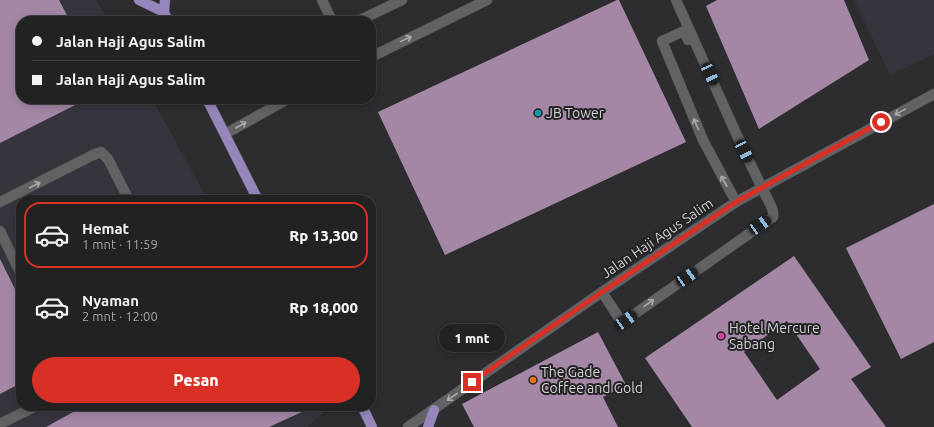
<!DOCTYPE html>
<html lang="id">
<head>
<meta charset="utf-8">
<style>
  :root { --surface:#222223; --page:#2e2f30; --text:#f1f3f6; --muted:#a2a4a6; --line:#3f3f41; --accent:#d93025 }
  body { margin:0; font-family:Ubuntu,sans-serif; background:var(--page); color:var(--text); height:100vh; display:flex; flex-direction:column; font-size:15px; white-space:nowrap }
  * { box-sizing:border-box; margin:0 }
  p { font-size:13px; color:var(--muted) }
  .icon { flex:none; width:22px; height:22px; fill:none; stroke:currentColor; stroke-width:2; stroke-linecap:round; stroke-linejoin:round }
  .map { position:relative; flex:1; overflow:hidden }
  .sheet { position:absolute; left:16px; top:195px; width:360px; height:216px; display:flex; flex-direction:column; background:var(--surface); border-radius:16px; box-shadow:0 2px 10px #0003,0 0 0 1px var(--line) }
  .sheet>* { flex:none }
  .guide { position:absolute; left:16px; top:16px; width:360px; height:88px; border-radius:16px; box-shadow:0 2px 10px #0003,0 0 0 1px var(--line); display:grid; align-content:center; height:88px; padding:0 16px; background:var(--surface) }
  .end { position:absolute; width:18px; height:18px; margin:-9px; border:5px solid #d93025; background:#fff; box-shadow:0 0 0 2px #fff }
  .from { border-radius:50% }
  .bubble { position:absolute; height:28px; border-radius:14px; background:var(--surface); box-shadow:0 2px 10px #0003,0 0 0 1px var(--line); font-size:13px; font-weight:800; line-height:28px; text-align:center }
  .car { position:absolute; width:12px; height:24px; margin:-12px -6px; border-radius:5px; box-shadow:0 0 3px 1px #0007; background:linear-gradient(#222 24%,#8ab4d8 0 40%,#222 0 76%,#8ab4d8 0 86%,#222 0) }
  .guide b { display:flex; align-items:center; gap:14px; height:38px; font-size:15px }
  .guide b+b { border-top:1px solid var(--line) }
  .guide i { width:10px; height:10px; background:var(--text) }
  ul { padding:7px 0 0; list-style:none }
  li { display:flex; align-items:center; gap:12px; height:66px; margin:0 8px 6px; padding:0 8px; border:2px solid transparent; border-radius:16px }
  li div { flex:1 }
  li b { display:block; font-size:15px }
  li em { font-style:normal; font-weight:800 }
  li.active { border-color:var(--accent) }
  li>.icon { width:36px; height:36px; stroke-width:1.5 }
  .primary-button { display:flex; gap:8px; margin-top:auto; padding:8px 16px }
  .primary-button a { flex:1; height:46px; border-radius:24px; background:var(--accent); color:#fff; font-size:16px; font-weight:800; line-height:46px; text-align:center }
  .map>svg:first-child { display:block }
</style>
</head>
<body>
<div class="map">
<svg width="934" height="427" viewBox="0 0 934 427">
  <rect width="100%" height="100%" fill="#2d2d2f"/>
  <!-- built -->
  <path fill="#36353d" d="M0 0H96L108 21H21V99H152L208 200H21V406H332L307 427H0Z
    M854 0H934V54L890 75Z"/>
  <!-- building -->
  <path fill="#a487a5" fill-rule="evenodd" d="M0 0H59L70 21H21V99H87L0 143Z
    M617 0H619L686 142 445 255 378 112Z
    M717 0H844L869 60 759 129 706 6Z
    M934 204V342L901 359 846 248Z
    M794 256 871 367 851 379 886 427H692L645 358ZM787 321 820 369 777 400 744 352Z
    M0 259 21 301V383L0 394Z
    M598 332 626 385 603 397 618 427H474L462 404Z
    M84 406H315L269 427H46Z"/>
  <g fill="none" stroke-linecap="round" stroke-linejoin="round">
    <!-- service casing -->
    <g stroke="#4a4a4b" stroke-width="11">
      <path id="service" d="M322 0 331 19 334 21
        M358 21 402 0
        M688 40 684 31 662 41 703 140 736 202
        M371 57 487 0
        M225 134 288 99
        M0 202 93 155 101 152 108 159 129 200
        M0 231 21 274
        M602 292 619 318 626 320 773 217V212L772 208 744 151 676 0
        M0 424 36 406"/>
    </g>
    <!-- tertiary casing -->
    <g stroke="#4a4a4b" stroke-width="11">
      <path id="tertiary" d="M408 427 602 292 736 202 934 94"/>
    </g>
    <!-- primary casing -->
    <g stroke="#4a4a4b" stroke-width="11">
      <path id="primary" d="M139 0 164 12
        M165 0 164 12 168 21
        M207 99 258 200
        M362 406 372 427
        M428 427 434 410"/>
    </g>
    <!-- service -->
    <use href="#service" stroke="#626264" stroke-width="10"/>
    <!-- tertiary -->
    <use href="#tertiary" stroke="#626264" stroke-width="10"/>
    <!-- primary -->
    <use href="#primary" stroke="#9586bc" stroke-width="10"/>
  </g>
  <!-- one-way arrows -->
  <defs><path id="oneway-shaft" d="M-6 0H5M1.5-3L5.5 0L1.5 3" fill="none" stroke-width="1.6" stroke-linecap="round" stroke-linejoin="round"/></defs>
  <g stroke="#aaaaac">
    <use href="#oneway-shaft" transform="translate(406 39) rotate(-26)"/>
    <use href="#oneway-shaft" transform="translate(900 112) rotate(151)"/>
    <use href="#oneway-shaft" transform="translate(696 124) rotate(-113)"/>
    <use href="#oneway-shaft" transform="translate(241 125) rotate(-30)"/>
    <use href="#oneway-shaft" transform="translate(724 181) rotate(-119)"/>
    <use href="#oneway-shaft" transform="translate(35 185) rotate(-27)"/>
    <use href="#oneway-shaft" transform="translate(649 303) rotate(-35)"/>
    <use href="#oneway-shaft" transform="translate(452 397) rotate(145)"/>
  </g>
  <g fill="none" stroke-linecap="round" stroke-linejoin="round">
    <!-- route -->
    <path stroke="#d93025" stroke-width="5" d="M472 382 602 292 736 202 881 122"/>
  </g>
  <!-- markers -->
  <circle fill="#0f9aa8" stroke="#242325" stroke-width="1.5" cx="538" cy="113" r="4"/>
  <circle fill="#d1479c" stroke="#242325" stroke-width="1.5" cx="721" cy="336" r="4"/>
  <circle fill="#e8710a" stroke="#242325" stroke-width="1.5" cx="533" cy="380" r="4"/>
  <g text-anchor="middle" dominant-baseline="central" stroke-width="4" stroke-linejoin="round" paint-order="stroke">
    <!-- poi labels -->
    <g font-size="14" fill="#d1d1d2" stroke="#242325" text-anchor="start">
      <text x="546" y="113">JB Tower</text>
      <text x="729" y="328">Hotel Mercure<tspan x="729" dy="16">Sabang</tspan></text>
      <text x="541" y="372">The Gade<tspan x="541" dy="16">Coffee and Gold</tspan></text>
    </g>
    <!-- street labels -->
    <g font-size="14" fill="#d1d1d2" stroke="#242325">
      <text transform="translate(657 238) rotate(-34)">Jalan Haji Agus Salim</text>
    </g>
  </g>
</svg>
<i class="end from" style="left:881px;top:122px"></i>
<i class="end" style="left:472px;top:382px"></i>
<div class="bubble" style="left:439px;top:324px;width:66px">1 mnt</div>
<i class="car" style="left:710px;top:74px;rotate:155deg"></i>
<i class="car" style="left:744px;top:151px;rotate:153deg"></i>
<i class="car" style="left:760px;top:225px;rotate:55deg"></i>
<i class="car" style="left:687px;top:277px;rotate:55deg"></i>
<i class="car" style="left:626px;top:320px;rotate:55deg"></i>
<div class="guide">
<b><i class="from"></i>Jalan Haji Agus Salim</b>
<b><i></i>Jalan Haji Agus Salim</b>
</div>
<section class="sheet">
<ul>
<li class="active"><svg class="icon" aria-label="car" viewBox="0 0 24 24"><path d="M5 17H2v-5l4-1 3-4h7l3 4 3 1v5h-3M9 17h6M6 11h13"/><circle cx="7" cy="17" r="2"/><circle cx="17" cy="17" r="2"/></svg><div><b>Hemat</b><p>1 mnt · 11:59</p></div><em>Rp 13,300</em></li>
<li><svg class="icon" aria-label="car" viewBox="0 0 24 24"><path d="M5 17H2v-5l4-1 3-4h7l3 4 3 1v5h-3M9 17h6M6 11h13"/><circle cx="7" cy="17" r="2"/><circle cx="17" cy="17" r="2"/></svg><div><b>Nyaman</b><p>2 mnt · 12:00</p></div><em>Rp 18,000</em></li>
</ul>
<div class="primary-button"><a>Pesan</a></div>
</section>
</div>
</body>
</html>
